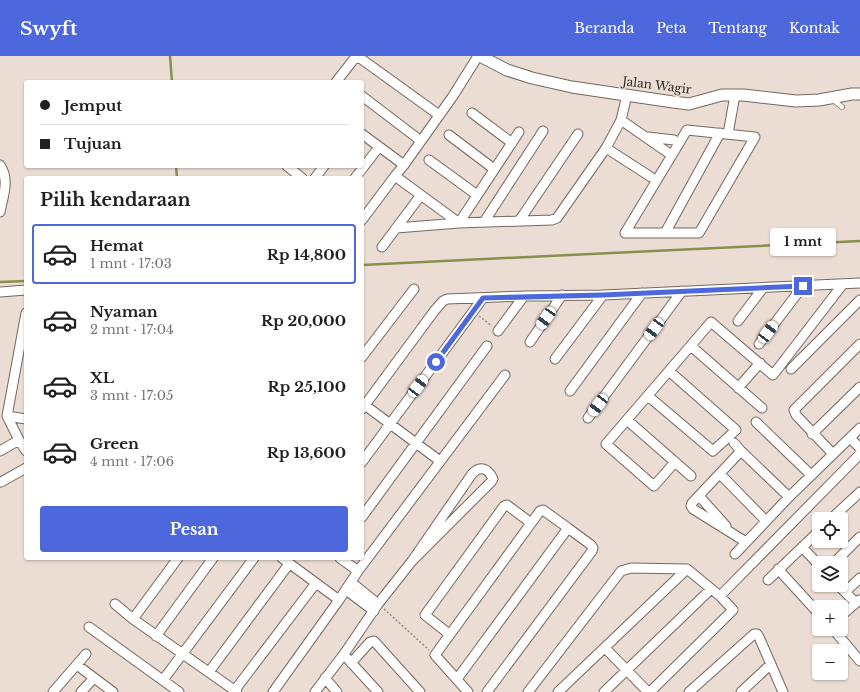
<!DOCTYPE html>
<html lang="id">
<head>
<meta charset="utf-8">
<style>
  :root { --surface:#fff; --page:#f6f6f6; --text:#202124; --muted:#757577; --line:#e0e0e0; --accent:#4d67dc }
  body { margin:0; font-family:"Libre Baskerville",serif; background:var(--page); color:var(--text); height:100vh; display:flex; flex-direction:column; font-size:15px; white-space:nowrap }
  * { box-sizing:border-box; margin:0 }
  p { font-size:13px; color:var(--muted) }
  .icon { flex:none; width:22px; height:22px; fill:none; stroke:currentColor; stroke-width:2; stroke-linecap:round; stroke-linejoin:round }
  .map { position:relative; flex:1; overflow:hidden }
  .sheet { position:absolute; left:24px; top:120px; width:340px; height:384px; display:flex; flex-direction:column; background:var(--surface); border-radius:4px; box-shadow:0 1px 3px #0004 }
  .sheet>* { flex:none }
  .banner { position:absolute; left:24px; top:24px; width:340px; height:88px; border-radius:4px; box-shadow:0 1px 3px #0004; display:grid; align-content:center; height:88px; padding:0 16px; background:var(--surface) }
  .tools { position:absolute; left:812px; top:456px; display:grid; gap:8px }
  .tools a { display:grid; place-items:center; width:36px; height:36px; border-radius:4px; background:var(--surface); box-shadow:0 1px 3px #0004; font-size:20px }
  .end { position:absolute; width:18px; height:18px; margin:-9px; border:5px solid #4d67dc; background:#fff; box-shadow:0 0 0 2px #fff }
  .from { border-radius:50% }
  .bubble { position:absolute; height:28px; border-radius:4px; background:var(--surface); box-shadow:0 1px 3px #0004; font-size:13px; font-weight:700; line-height:28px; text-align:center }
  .car { position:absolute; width:12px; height:24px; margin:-12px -6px; border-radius:5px; box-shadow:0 0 3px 1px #0007; background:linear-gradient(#fff 24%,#345 0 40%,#fff 0 76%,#345 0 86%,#fff 0) }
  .banner b { display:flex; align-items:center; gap:14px; height:38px; font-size:15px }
  .banner b+b { border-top:1px solid var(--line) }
  .banner i { width:10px; height:10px; background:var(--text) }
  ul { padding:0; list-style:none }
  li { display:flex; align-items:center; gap:12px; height:60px; margin:0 8px 6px; padding:0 8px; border:2px solid transparent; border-radius:4px }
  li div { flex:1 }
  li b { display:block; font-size:15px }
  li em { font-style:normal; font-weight:700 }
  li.selected { border-color:var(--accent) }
  li>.icon { width:36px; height:36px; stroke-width:1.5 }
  h2 { padding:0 16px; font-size:18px; line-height:48px }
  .primary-button { display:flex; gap:8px; margin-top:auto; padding:8px 16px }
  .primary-button a { flex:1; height:46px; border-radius:4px; background:var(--accent); color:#fff; font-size:16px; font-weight:700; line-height:46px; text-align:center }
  header { display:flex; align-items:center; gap:24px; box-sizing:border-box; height:56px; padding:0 20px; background:var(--accent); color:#fff }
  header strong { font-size:19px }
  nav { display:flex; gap:22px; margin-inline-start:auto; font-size:14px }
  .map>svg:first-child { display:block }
</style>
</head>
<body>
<header>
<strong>Swyft</strong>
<nav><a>Beranda</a><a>Peta</a><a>Tentang</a><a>Kontak</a></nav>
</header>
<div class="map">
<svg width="860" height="636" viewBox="0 0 860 636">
  <rect width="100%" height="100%" fill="#ebddd3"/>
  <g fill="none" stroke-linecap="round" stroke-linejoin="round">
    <!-- stream -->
    <path stroke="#898f4d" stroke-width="2.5" d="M170 0 172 26
      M176 110 177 122
      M362 209 860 185
      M0 226 26 225"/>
    <!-- service casing -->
    <g stroke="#746860" stroke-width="6">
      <path id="service" d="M832 43 842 51"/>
    </g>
    <!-- minor casing -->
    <g stroke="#746860" stroke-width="11">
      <path id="minor" d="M336 26 354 3 360 2 439 59
        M362 40 421 85 453 40 478 0
        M472 57 512 87
        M621 64 667 96
        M687 74 755 81 699 177H625Z
        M362 78 404 109 395 120 459 167 552 164 557 162 606 92 621 64 627 39
        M728 78 735 39
        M449 79 494 113
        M648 81 674 84
        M606 92 651 121
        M429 104 477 139
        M0 109C10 124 3 140 0 156
        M404 109 421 85
        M287 110 302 122
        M315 122 324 110
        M355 122 379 91
        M362 164 395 120
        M519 165 578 78
        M484 166 543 75
        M396 172 459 167 519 76
        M665 177 720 77
        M382 191 421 139
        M0 236 26 234
        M26 257 7 360 19 384 26 395
        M738 265 763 232
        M498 275 524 240
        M530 286 562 239
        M759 288 803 230
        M691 290 762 352
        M362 301 414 233
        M555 303 603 239
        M791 313 860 244
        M738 332 760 307
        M570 335 642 237
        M648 340 713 395 736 374 669 315
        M362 347 440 405
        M362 353 435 254 443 245 447 243 524 240 603 239 860 227
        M7 360 26 363
        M588 362 682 235
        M627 364 691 420
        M756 366 811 419
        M812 378 860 331
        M850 382 860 392
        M734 387 741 395
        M0 395 19 384
        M833 398 796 359 794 354 860 288
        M362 406 483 242
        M675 406 654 430 606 388 711 266 773 319 843 228
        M720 418 766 465
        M1 426 26 412
        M699 440 726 470
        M362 461 487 290
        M831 463 860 436
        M746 486 693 453 691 450 692 447 741 395 789 441
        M802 491 819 509
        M735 498 789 441 860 372
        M282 502 339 544
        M340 502 358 515
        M834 507 860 481
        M778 513 819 558
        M768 524 819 475
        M351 526 378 548
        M838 529 856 547
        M346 534 374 555
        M845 536 860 522
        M720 540 860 398
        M115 548 133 563 237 636
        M841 560 859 544
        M133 563 178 502
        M89 571 179 636
        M833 573 860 605
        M449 578 425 559 504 450 507 449 531 467
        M156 580 213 502
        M605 592 648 636
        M347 602 378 636
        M351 607 370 586 374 585 420 636
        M77 609 113 636
        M209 616 289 508
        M325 622 337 636
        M457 623 568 472 591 489 593 492 592 495 487 636
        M163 624 254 502
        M235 634 316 527
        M53 636 86 598
        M81 636 94 622
        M273 636 339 544 358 515 505 319
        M315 636 344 598 378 548 412 505 472 418C480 409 488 412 493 423L491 426 412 505
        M468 636 435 599 540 455 543 454 568 472
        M528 636 621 515 631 512 687 513 720 540 733 554 650 636
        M558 636 687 513
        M604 636 711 533
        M689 636 754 578H757L759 581 783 636
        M741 636 771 608"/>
    </g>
    <!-- tertiary casing -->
    <g stroke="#746860" stroke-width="13">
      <path id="tertiary" d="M480 0 507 14 532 22 572 31 673 46 689 48 722 39H743L796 45 819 44 852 38H860"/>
    </g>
    <!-- path -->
    <path stroke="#958b84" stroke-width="1.5" stroke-dasharray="2 2" stroke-linecap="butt" d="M479 260 492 270
      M384 553 429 594"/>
    <!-- service -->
    <use href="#service" stroke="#fff" stroke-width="4.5"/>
    <!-- minor -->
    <use href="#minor" stroke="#fff" stroke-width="9"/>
    <!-- tertiary -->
    <use href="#tertiary" stroke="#fff" stroke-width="11"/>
  </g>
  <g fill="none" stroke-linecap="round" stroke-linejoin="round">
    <!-- route -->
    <path stroke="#4d67dc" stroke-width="5" d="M436 306 483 242 603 239 803 230"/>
  </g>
  <g text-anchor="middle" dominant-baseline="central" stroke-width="3.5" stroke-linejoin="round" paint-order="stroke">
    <!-- street labels -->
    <g font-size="12" fill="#2f2a26" stroke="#ebddd3">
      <text transform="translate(657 29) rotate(7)">Jalan Wagir</text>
    </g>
  </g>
</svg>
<div class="tools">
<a><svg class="icon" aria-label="locate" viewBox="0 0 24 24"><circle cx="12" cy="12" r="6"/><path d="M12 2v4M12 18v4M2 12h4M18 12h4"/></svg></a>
<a><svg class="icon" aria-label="layers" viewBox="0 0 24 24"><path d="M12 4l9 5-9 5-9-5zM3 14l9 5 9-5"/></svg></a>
<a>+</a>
<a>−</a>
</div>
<i class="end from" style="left:436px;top:306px"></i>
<i class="end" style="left:803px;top:230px"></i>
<div class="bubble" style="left:770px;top:172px;width:66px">1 mnt</div>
<i class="car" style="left:546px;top:262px;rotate:215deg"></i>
<i class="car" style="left:654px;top:273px;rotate:216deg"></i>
<i class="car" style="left:768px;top:276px;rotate:37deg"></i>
<i class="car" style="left:418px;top:330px;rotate:37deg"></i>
<i class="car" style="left:598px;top:349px;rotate:217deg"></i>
<div class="banner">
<b><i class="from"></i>Jemput</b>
<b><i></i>Tujuan</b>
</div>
<section class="sheet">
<h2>Pilih kendaraan</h2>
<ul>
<li class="selected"><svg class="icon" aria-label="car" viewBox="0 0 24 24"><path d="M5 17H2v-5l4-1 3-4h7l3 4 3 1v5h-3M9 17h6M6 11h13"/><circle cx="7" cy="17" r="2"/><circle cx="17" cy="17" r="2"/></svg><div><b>Hemat</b><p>1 mnt · 17:03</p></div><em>Rp 14,800</em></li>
<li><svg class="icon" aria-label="car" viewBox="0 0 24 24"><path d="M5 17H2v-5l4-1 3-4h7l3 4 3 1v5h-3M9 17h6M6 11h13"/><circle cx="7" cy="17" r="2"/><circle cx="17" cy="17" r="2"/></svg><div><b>Nyaman</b><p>2 mnt · 17:04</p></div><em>Rp 20,000</em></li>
<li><svg class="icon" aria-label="car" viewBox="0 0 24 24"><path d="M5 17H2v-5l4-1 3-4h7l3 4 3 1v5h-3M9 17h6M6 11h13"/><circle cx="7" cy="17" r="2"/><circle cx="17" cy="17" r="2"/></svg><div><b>XL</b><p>3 mnt · 17:05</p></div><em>Rp 25,100</em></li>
<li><svg class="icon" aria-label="car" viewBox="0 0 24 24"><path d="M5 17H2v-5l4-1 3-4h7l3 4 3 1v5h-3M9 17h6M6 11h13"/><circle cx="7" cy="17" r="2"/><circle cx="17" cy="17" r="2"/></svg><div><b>Green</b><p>4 mnt · 17:06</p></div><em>Rp 13,600</em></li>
</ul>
<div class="primary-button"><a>Pesan</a></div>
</section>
</div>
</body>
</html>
